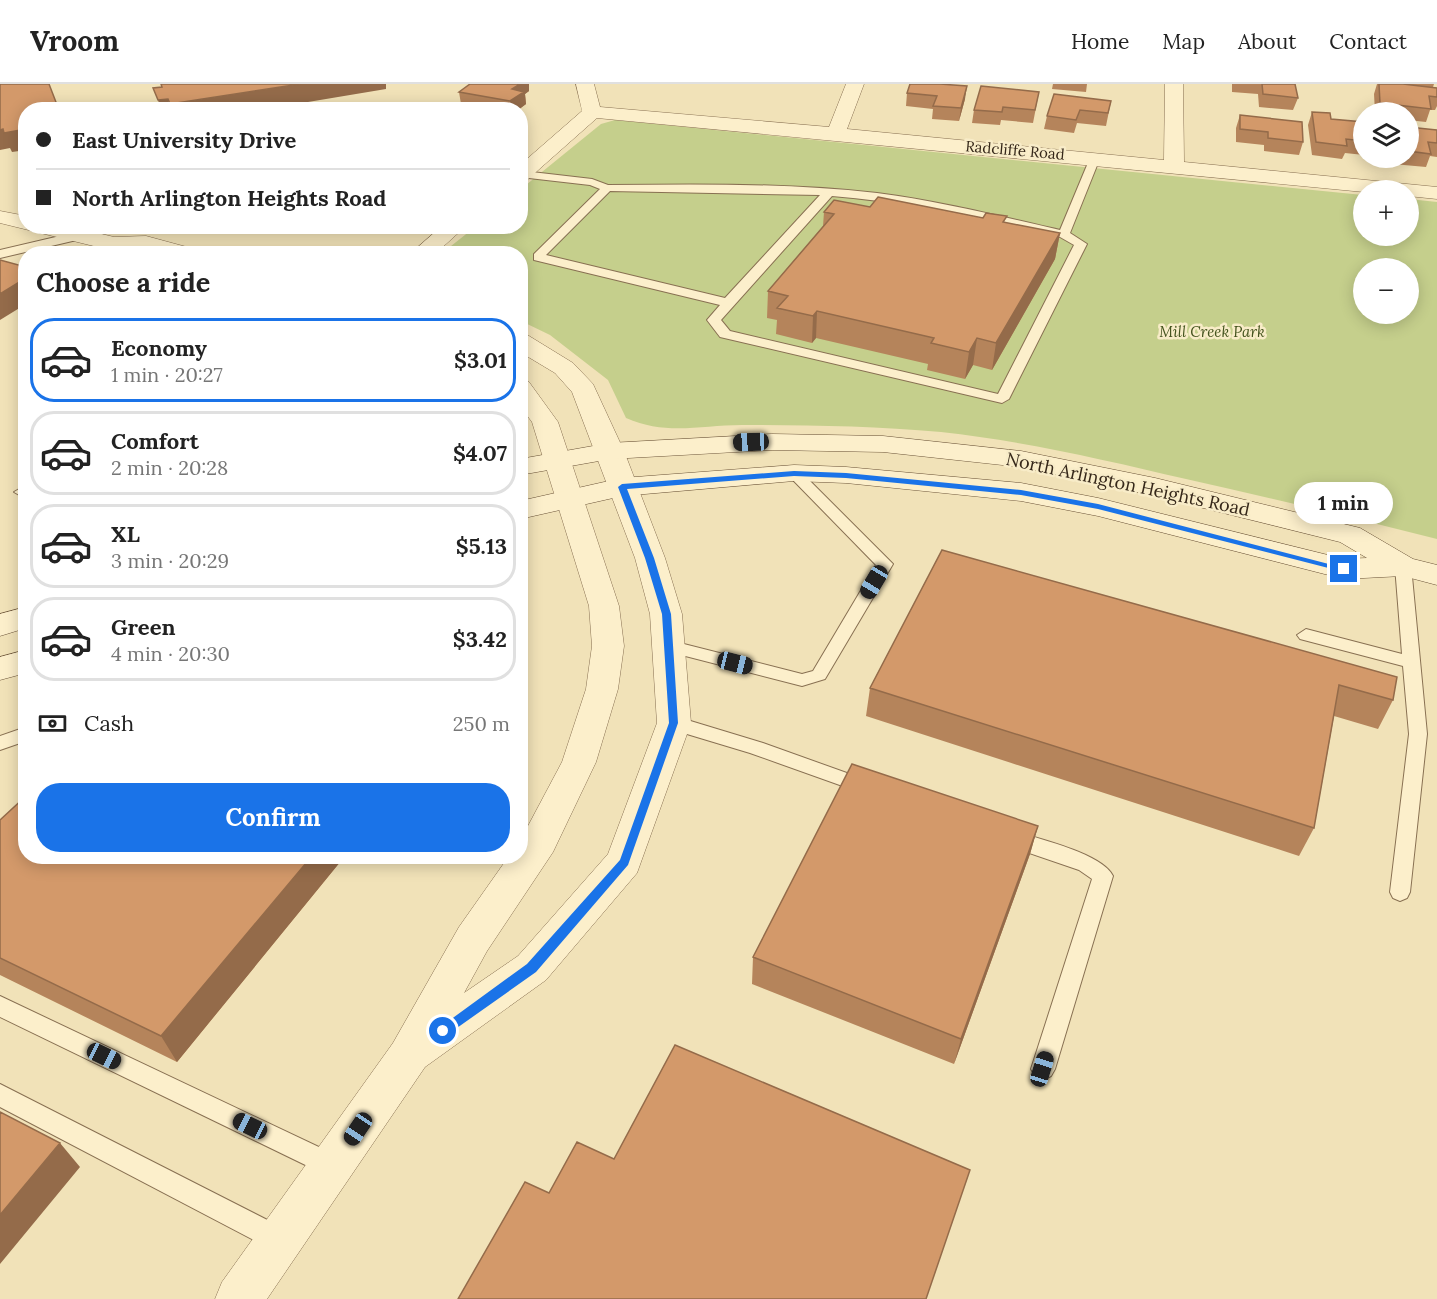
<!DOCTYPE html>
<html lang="en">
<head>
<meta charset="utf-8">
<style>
  :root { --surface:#fff; --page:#f2f2f2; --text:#222; --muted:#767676; --line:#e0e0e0; --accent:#1a73e8 }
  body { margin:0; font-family:Lora,serif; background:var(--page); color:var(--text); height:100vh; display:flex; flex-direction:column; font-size:22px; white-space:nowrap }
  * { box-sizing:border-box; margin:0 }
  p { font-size:20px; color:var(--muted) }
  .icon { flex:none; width:33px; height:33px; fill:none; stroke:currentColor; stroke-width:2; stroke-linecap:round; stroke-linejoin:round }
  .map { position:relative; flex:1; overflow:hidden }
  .panel { position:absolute; left:18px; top:162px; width:510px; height:618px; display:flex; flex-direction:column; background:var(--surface); border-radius:24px; box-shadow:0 3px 15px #0003 }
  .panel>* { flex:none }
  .top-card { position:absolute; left:18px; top:18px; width:510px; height:132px; border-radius:24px; box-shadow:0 3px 15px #0003; display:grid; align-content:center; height:132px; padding:0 18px; background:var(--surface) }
  .controls { position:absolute; left:1353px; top:18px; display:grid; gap:12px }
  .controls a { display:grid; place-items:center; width:66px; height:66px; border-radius:50%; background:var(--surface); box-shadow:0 3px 15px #0003; font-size:30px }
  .end { position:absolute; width:27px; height:27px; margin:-14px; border:8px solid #1a73e8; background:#fff; box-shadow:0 0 0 3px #fff }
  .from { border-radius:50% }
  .bubble { position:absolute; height:42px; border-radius:21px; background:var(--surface); box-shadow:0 3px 15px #0003; font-size:20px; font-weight:700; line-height:42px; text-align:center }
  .car { position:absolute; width:18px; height:36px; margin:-18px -9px; border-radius:8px; box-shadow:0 0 4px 2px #0007; background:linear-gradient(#222 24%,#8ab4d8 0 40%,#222 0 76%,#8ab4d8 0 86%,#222 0) }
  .top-card b { display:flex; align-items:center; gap:21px; height:57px; font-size:22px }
  .top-card b+b { border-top:2px solid var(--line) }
  .top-card i { width:15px; height:15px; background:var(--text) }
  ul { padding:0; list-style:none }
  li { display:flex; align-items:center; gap:18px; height:84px; margin:0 12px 9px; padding:0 6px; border:3px solid var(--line); border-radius:24px }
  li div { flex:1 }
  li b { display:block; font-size:22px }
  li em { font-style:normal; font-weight:700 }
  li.active { border-color:var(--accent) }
  li>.icon { width:54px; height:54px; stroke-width:1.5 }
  h2 { padding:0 18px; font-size:27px; line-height:72px }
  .pay { display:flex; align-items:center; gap:15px; height:66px; padding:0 18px; font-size:22px }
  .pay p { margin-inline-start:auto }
  .button { display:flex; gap:12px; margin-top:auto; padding:12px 18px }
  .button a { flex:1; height:69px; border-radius:24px; background:var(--accent); color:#fff; font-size:24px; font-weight:700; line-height:69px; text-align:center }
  header { display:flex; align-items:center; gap:36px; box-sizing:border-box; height:84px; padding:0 30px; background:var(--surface); border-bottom:2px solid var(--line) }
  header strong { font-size:28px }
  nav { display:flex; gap:33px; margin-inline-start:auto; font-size:21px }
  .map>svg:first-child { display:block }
</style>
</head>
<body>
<header>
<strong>Vroom</strong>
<nav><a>Home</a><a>Map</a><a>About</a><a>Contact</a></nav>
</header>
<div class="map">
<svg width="1437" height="1215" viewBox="0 0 1437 1215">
  <rect width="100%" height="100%" fill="#f1e2b8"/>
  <!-- green -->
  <path fill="#c5cf8c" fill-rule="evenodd" d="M615 36 1363 111 1364 152H1408L1409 115 1437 118V455C1354 434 1270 414 1186 395 1105 376 1024 357 941 348 875 342 808 341 742 341 700 341 667 352 626 334L608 296 550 251 521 237 520 170H441L475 143 520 142 521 105 601 40ZM1364 184H1408V230H1364Z"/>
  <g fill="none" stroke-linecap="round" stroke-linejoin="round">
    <!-- service casing -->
    <g stroke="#887052" stroke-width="2">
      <path id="service" d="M1095 71 1100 74 1070 149 1087 160 1009 315 1002 319 720 253 707 236 720 221 534 176V170L600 105 590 101 520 93 523 87 592 95 608 101C698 100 788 99 877 109 939 117 999 132 1060 146L1090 74ZM610 107 820 111 725 214 546 171ZM832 112C909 118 984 136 1060 153L1074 161 998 310 730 247 721 236Z
        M77 148 83 152 81 155 0 174V166Z
        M794 384 799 386 893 480 825 595 802 602 662 566 659 562 662 558 668 556 802 590 813 587 876 481 789 392 786 389 789 386Z
        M26 401V415L14 408Z
        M1403 477 1411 482 1427 650 1410 808 1407 814 1400 817 1393 814 1390 808 1409 650 1403 582 1300 555 1297 551 1306 545 1402 570 1395 482Z
        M674 632 763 659 872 698 875 703 872 708 865 710 750 669 667 644 665 639 667 634Z
        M26 643V657L0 666V652Z
        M1010 746C1035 754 1102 769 1113 792L1055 985 1051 992 1043 996 1035 992 1031 985 1092 795 1079 786 1003 760 1000 754 1003 748Z
        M0 912 342 1074 345 1082 342 1090 333 1094 324 1090 0 933Z
        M0 1000 289 1147 293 1156 289 1165 280 1169 271 1165 0 1023Z"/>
    </g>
    <!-- minor casing -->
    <g stroke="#887052" stroke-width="1">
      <path id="minor" d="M576 0H594L600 23 829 43 846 0H864L847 45 1164 76 1165 0H1183L1184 78 1437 103V115L1408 112V106L1364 108 597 34 527 96 520 98V81L582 27Z
        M0 127 26 132V142H68L114 153 146 152 194 165 197 170 114 167 0 139Z
        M442 142H466L435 170H410Z
        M520 250 529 252 573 279 593 300 624 367 665 474 682 530 691 639 637 789 546 896 425 983 267 1215H215L222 1198 393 959 459 843 509 772H520V757L562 678 586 605 592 562 589 522 532 338 520 322V295L529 298 558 338 619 522 624 562 618 605 596 678 553 768 487 867 464 909 518 872 608 770 657 639 650 530 635 474 572 308 555 289 520 268Z"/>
    </g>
    <!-- secondary casing -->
    <g stroke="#695136" stroke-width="1">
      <path id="secondary" d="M772 350 883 352 1021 367 1155 394 1360 444 1413 475 1437 481V501L1403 492 1344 495 1098 432 1021 417 846 399 794 397 622 412 520 435V417L622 394 794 381 846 383 1021 399 1098 414 1344 475 1367 474 1340 458 1155 412 1021 383 883 368 772 366 610 375 520 391V375L610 359Z
        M26 523V544L0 552V530Z
        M26 566V589L0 596V573Z"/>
    </g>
    <!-- service -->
    <use href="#service" fill="#fcefcb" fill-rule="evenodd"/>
    <!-- minor -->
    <use href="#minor" fill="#fcefcb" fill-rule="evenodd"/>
    <!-- secondary -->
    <use href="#secondary" fill="#fcefcb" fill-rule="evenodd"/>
  </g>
  <!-- wall -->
  <path fill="#b5845b" d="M1053 0H1087L1086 8 1052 5Z
    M1232 0H1295L1298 14 1293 26 1259 23 1258 10 1232 8Z
    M1377 0H1434L1433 3 1437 4V22L1435 26H1430L1426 38 1408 36V28H1375L1374 10Z
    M529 7 525 10 526 20 518 26H488L461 20 459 8Z
    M1039 8 1033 39 1001 36 1000 41 972 39 974 26Z
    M907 9 965 15 959 37 932 35 933 25 906 22Z
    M1111 17 1106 42 1077 39 1074 49 1044 45 1047 32Z
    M1312 28 1331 35 1364 38V71L1345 69 1342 75 1312 71 1308 41Z
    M1240 31 1303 58 1299 71 1264 67V61L1236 58V44Z
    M1408 43 1437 46V73L1430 72 1426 83 1393 80 1392 74H1408Z
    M870 123 1006 139 1060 149 1055 175 992 286 973 281 965 295 927 286 928 280 816 254 812 259 776 250 777 236 767 234 768 207 823 142 824 128Z
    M942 466 1393 616 1378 645 1334 632 1314 744 1299 772 866 632 870 604Z
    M0 736 26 772H345L177 978 0 891Z
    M1038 742 1030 770 954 980 752 900 753 873Z"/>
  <!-- shaded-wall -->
  <path fill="#946b4a" d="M300 0H386V5L260 26H172L170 20Z
    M520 0H529V7L525 10 526 20 518 26H511L510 17 512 5Z
    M967 2 965 15 959 37 961 24Z
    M168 15 171 26H161L158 16Z
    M26 45V66L12 68 10 64 0 66V46Z
    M1060 149 1055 175 992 286 996 259Z
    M26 194V220L0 236V210Z
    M817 227 816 254 812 259 813 232Z
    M977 254 973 281 965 295 969 268Z
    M1038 742 1030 770 954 980 961 955Z
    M312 772H345L177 978 161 952Z
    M60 1059 80 1083 0 1180V1131Z"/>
  <!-- building -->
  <path fill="#d3996a" stroke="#946b4a" stroke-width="1.5" d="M0 0H49L59 26H26V45L4 49 3 45 0 46Z
    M161 0H300L170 20 168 15 158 16 153 4 162 3Z
    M470 0H520L512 5 524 8 510 17 459 8Z
    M910 0H940L967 2 961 24 933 22 937 12 907 9Z
    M1262 0H1295L1298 14 1263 10Z
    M1379 0H1403L1437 4V13L1429 12 1431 25 1380 19Z
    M981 2 1039 8 1035 26 1003 23 1002 28 974 26Z
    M1054 10 1111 17 1108 29 1080 26 1076 36 1047 32Z
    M366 19 369 26H327Z
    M1312 28 1330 29 1331 35 1364 38V57L1346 55 1347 62 1316 58Z
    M1240 31 1302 38 1303 58 1268 54V48L1240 45Z
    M1408 43 1437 46V59L1428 58 1431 70 1408 67Z
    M878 113 983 134 986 129 1007 132 1003 138 1060 149 996 259 977 254 969 268 931 259 934 254 817 227 813 232 777 224 788 212 768 207 834 130 824 128 834 116 870 123Z
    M0 176 26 183V194L0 210Z
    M942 466 1397 593 1393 616 1339 601 1314 744 870 604Z
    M852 680 1038 742 961 955 753 873Z
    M26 712V772H312L161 952 0 874V736Z
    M675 961 970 1086 926 1215H458L525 1098 549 1109 577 1058 614 1075Z
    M0 1028 60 1059 0 1131Z"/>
  <!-- route -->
  <path fill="#1a73e8" d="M794 387 846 389 1021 406 1098 420 1348 485 1344 488 1098 425 1021 411 846 394 794 392 627 405 654 474 671 530 678 639 628 781 536 888 447 951H439V944L527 880 620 776 669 639 662 530 645 474 618 403 622 400Z"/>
  <g text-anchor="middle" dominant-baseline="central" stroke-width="5" stroke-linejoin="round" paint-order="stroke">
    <!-- far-street labels -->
    <g font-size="15" fill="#352719" stroke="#f8ecc8">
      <text transform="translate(1015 66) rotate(5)">Radcliffe Road</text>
    </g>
    <!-- far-park labels -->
    <g font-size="15" font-style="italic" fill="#44531e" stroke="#f8ecc8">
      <text x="1212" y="247">Mill Creek Park</text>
    </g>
    <!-- street labels -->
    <g font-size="18" fill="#352719" stroke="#f8ecc8">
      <text transform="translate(1128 400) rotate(12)">North Arlington Heights Road</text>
    </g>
  </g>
</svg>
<div class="controls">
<a><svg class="icon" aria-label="layers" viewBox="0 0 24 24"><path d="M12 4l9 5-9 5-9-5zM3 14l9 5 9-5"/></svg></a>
<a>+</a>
<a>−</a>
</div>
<i class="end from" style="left:443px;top:947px"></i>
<i class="end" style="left:1344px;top:485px"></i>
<div class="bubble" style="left:1294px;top:398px;width:99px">1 min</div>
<i class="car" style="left:751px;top:358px;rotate:268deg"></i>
<i class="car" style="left:874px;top:498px;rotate:211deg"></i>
<i class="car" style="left:735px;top:579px;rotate:104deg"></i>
<i class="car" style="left:104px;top:972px;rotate:116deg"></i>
<i class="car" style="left:1042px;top:985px;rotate:17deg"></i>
<i class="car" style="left:250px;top:1042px;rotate:296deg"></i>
<i class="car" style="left:358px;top:1045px;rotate:214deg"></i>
<div class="top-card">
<b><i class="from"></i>East University Drive</b>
<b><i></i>North Arlington Heights Road</b>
</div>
<section class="panel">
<h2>Choose a ride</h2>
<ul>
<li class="active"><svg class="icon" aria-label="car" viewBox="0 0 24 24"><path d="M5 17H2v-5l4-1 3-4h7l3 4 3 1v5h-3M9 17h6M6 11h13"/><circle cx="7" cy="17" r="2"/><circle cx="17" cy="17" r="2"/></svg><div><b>Economy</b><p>1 min · 20:27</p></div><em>$3.01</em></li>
<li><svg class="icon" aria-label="car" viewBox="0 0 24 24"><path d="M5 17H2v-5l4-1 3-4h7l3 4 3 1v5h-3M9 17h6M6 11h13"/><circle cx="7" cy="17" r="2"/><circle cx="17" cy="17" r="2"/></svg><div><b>Comfort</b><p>2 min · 20:28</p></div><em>$4.07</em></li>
<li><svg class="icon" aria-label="car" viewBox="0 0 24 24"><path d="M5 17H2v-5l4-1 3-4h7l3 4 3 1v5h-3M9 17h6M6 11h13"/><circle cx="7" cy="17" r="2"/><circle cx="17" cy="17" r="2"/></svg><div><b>XL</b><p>3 min · 20:29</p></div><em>$5.13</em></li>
<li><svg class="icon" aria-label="car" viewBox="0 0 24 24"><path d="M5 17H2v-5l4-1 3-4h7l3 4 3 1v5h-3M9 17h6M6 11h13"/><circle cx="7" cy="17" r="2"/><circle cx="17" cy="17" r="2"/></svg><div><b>Green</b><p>4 min · 20:30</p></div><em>$3.42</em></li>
</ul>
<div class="pay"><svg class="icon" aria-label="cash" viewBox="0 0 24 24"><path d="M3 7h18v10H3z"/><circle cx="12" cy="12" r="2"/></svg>Cash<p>250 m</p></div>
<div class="button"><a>Confirm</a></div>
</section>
</div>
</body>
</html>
